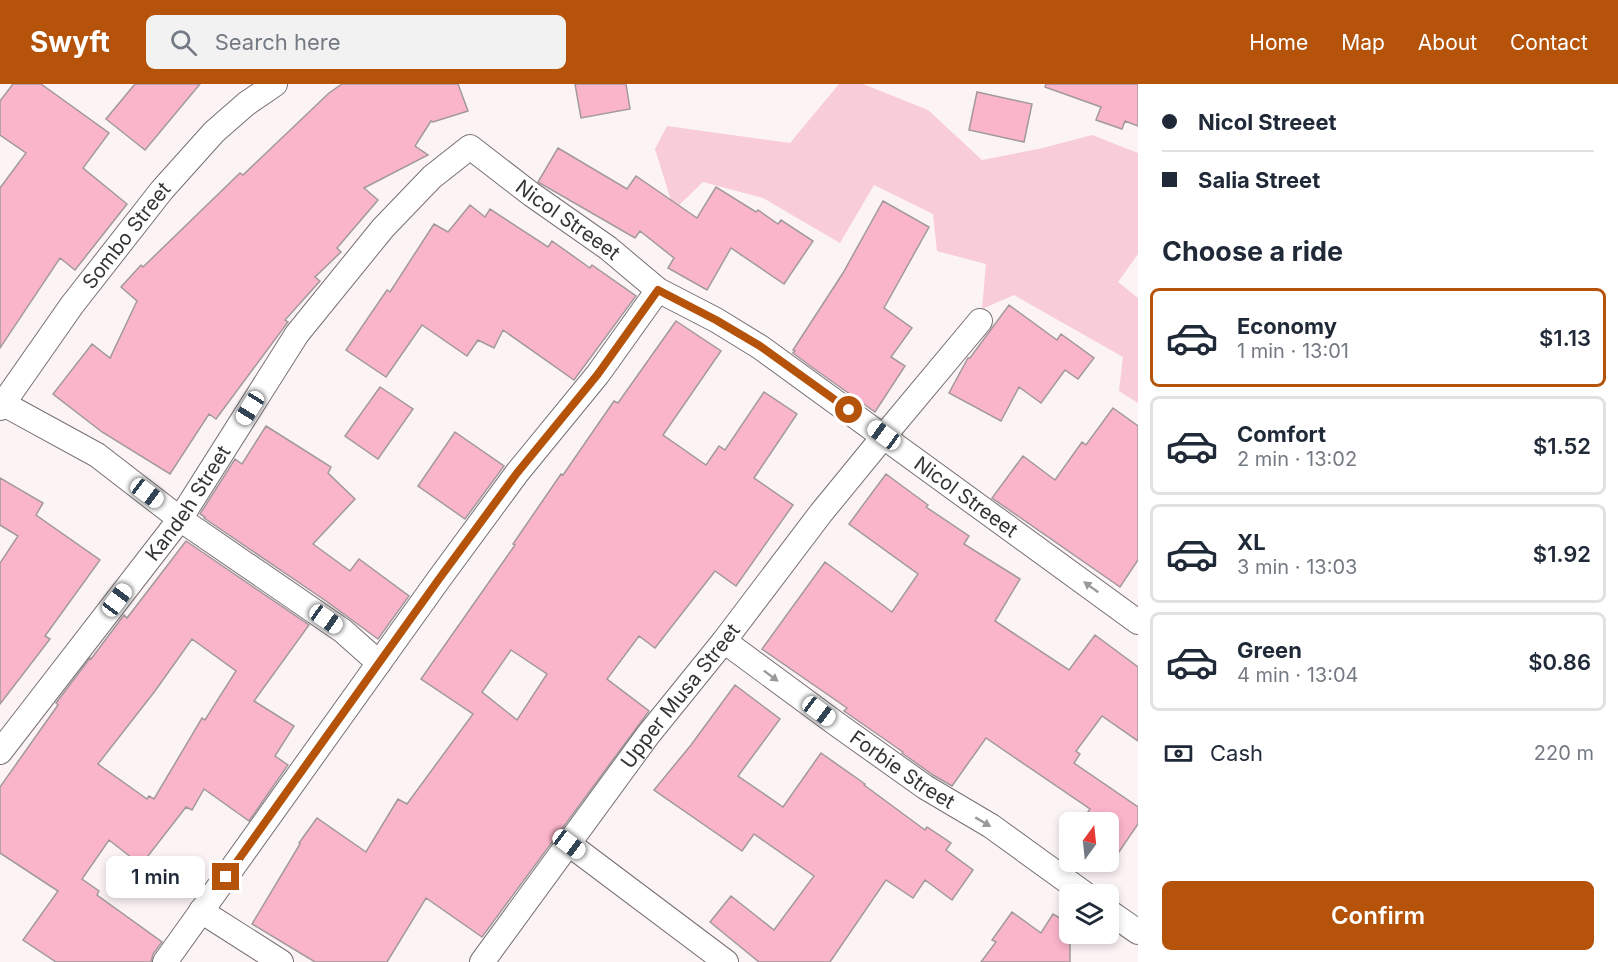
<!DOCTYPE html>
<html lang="en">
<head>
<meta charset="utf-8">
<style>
  :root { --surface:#fff; --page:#f2f2f3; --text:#1f2937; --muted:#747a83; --line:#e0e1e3; --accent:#b45309 }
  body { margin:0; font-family:Inter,sans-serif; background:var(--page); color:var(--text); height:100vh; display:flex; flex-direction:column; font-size:22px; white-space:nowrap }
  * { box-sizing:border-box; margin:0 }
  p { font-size:20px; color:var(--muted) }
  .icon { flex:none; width:33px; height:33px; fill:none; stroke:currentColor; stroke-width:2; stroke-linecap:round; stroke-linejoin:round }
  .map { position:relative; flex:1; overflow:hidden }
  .sheet { display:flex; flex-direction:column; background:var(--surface); width:480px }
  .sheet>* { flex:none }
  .top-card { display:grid; align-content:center; height:132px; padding:0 24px; background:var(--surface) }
  .needle { width:39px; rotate:15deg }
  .controls { position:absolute; left:1059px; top:728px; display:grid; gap:12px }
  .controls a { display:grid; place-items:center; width:60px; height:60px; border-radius:9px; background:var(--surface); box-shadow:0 3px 9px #0003; font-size:30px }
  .end { position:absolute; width:27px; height:27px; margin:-14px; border:8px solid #b45309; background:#fff; box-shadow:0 0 0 3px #fff }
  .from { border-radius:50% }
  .bubble { position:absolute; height:42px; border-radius:9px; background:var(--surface); box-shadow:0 3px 9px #0003; font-size:20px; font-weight:600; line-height:42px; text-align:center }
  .car { position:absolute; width:18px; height:36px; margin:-18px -9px; border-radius:8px; box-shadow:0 0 4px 2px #0007; background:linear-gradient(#fff 24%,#345 0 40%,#fff 0 76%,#345 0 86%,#fff 0) }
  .top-card b { display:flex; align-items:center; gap:21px; height:57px; font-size:22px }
  .top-card b+b { border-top:2px solid var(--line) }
  .top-card i { width:15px; height:15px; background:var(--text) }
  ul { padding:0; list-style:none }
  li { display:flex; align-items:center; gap:18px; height:99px; margin:0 12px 9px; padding:0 12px; border:3px solid var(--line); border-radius:9px }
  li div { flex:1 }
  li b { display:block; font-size:22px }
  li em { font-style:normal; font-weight:600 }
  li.on { border-color:var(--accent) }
  li>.icon { width:54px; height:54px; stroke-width:1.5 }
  h2 { padding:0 24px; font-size:27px; line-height:72px }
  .pay { display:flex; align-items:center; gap:15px; height:66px; padding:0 24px; font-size:22px }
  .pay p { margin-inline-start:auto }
  .action { display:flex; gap:12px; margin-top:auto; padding:12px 24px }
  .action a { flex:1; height:69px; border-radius:9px; background:var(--accent); color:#fff; font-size:24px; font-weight:600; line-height:69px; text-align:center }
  header { display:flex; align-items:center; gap:36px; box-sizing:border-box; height:84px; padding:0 30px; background:var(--accent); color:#fff }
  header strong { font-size:28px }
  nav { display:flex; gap:33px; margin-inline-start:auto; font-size:21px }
  .search { width:420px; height:54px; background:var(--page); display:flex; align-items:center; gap:15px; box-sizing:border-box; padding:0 21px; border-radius:9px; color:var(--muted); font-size:22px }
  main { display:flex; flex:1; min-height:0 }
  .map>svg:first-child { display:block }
</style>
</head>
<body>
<header>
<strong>Swyft</strong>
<div class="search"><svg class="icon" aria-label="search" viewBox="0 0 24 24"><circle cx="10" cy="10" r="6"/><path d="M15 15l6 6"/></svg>Search here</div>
<nav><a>Home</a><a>Map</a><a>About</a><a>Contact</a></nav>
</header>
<main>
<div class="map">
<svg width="1138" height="878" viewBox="0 0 1138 878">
  <rect width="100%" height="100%" fill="#fcf3f5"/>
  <!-- green -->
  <path fill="#f8ccd8" d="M839 0H863L928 26 982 76 1043 64 1092 51 1138 69V170L1118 198 1138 214V319L1119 307 1123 273 1014 211 982 225 986 180 937 167 933 130 874 101 840 159 763 114 703 98 674 126 655 65 667 42 790 59Z"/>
  <!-- building -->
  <path fill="#fbb5ca" stroke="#a1999b" stroke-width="1.5" fill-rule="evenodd" d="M13 0H41L109 49 83 84 127 120 75 186 60 174 0 264V104L26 69 0 51V17Z
    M135 0H200L145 66 106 35Z
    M342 0H458L468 27 433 38 431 37 415 62 428 71 364 104 378 116 337 164 341 168 315 193 320 197 285 236 288 238 216 335 209 330 170 390 102 348 53 310 92 260 110 274 137 217 121 203 141 181 143 183 240 89 243 91 329 9Z
    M575 0H626L630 25 581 34Z
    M1046 0H1138V42L1125 37 1122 45 1096 36 1101 23 1045 3Z
    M977 8 1032 20 1024 58 969 46Z
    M558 64 627 105 636 92 697 134 716 103 756 128 758 126 778 140 781 136 813 157 784 200 731 164 707 206 668 184 674 174 640 147 635 154 538 98Z
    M883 117 929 143 884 224 912 244 891 273 905 282 875 328 809 281 793 269 795 267 793 266 843 189Z
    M470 121 485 133 490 125 548 163 552 157 590 184 592 181 636 212 574 296 503 246 494 264 478 256 467 272 422 241 386 293 346 266 387 206 390 208 434 140 448 148Z
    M1009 221 1057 256 1061 250 1094 274 1078 295 1065 286 1041 319 1019 303 1001 337 949 309 968 274H970Z
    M676 237 721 267 663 351 706 381 719 362 725 366 764 308 797 330 754 394 793 421 736 502 715 487 655 564 639 552 607 595 649 627 482 853 426 814 387 878H315L252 840 300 760 299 759 317 734 366 768 398 715 407 720 473 630 421 595 515 461 513 460 561 390 563 391 614 317 618 319ZM511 566 547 590 517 636 482 608Z
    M380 303 413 325 378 375 345 352Z
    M1113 324 1138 342V476L1120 503 992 414 1023 372 1055 396 1082 358 1086 361Z
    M266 342 331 383 328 389 355 415 313 460 350 487 359 475 409 512 378 555 326 517 204 434 205 433 200 430 235 375 242 380Z
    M455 348 504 382 465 435 418 402Z
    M886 390 928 421 926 423 969 452 964 460 1020 495 995 537 1069 586 1095 551 1138 583V657L1102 632 1076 667 1080 670 1074 679 1138 723V740L1106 787 1091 777H1108V738H1081L1090 725 986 654 952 702 933 691 902 669 903 668 844 627 847 624 762 565 825 478 892 528 918 490 849 440Z
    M0 394 43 419 36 431 100 476 45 552 50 555 0 620V479L18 452 0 441Z
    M186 457 309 541 254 617 294 642 275 672 288 681 249 737 204 705 192 726 186 723 141 781 109 756 82 795 99 807 97 811 162 858 153 870 151 878H56L23 856 58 807 0 769V703L58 621 56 619 90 574 91 575 124 531 127 534ZM192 555 236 587 205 636 202 634 154 715 149 712 147 715 98 680 155 607Z
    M735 601 780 635 738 692 783 723 821 669 865 700 864 701 925 746 927 743 951 759 946 766 973 786 952 816 925 796 913 814 886 796 830 878H759L710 838 731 812 774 846 814 792 754 750 742 767 654 706 691 661Z
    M1012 828 1041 849 1053 830 1070 840V878H981L996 858 992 856Z"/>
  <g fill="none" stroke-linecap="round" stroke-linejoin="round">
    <!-- street casing -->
    <g stroke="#787072" stroke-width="26">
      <g id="street">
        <path d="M0 318 97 371 180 435 343 547 379 579"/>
        <path id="s1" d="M0 324 72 221 162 106 214 48 246 20 275 0"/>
        <path id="s2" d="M724 557 838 641 925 703 991 742 1085 810"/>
        <path id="s3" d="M0 668 180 435 297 250 383 144 432 93 470 63 531 110 608 164 658 206 716 236 760 263 1138 538"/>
        <path d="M569 760 726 878"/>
        <path d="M201 827 281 878"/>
        <path d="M1108 827 1138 848"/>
        <path d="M165 878 439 495 517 389 598 290 658 206"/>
        <path id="s4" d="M482 878 648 651 724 557 821 429 884 352 980 237"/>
      </g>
    </g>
    <!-- street -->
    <use href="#street" stroke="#fff" stroke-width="24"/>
  </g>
  <!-- one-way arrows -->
  <defs><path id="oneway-solid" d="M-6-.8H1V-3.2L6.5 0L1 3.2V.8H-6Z" transform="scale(1.5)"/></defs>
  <g fill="#9a999a">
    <use href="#oneway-solid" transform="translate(1091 503) rotate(-144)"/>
    <use href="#oneway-solid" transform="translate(771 592) rotate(37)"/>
    <use href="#oneway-solid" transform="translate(983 738) rotate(31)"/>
  </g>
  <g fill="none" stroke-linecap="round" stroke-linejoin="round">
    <!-- route -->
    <path stroke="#b45309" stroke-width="8" d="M226 793 439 495 517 389 598 290 658 206 716 236 760 262 849 326"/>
  </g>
  <g text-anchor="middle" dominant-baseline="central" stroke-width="6" stroke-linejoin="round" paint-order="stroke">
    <!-- street labels -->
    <g font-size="20" fill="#363334" stroke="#fff">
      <text stroke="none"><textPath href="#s3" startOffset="891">Nicol Streeet</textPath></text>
      <text stroke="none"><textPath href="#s1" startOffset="214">Sombo Street</textPath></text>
      <text stroke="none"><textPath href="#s3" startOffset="1377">Nicol Streeet</textPath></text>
      <text stroke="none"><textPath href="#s3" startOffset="312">Kandeh Street</textPath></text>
      <text stroke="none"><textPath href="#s4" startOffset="332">Upper Musa Street</textPath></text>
      <text stroke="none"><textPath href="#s2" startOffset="220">Forbie Street</textPath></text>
    </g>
  </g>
</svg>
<div class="controls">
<a><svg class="needle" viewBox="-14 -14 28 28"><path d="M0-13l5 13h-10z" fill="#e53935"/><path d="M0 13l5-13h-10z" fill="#747a83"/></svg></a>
<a><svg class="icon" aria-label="layers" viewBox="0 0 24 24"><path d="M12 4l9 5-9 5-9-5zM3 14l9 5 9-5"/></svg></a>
</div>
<i class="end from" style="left:849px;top:326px"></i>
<i class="end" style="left:226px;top:793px"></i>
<div class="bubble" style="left:106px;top:772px;width:99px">1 min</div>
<i class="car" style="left:250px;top:324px;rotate:212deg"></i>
<i class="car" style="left:884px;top:351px;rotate:306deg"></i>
<i class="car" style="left:147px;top:409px;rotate:127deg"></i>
<i class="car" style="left:117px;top:516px;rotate:37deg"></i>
<i class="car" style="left:326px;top:535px;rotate:125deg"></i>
<i class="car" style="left:819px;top:627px;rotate:127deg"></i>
<i class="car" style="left:569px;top:760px;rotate:127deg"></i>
</div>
<section class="sheet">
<div class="top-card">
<b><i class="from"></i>Nicol Streeet</b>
<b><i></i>Salia Street</b>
</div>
<h2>Choose a ride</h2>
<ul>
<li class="on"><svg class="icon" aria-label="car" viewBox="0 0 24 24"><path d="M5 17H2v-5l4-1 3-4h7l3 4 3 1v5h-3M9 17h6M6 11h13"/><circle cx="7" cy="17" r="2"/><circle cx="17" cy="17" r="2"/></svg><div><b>Economy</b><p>1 min · 13:01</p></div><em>$1.13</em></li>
<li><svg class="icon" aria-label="car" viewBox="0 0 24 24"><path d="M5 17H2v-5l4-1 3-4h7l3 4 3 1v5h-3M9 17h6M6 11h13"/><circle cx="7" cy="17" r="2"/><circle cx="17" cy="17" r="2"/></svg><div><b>Comfort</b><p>2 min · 13:02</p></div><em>$1.52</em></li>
<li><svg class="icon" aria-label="car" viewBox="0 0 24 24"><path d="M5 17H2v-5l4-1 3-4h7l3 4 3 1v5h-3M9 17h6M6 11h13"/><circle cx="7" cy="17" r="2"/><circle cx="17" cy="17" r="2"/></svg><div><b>XL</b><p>3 min · 13:03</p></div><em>$1.92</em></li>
<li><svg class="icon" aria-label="car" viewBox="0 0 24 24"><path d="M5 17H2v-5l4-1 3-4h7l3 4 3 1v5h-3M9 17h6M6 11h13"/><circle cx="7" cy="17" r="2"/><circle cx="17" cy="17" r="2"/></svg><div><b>Green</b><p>4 min · 13:04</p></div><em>$0.86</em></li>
</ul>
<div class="pay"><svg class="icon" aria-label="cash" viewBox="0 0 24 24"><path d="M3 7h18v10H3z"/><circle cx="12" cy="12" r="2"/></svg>Cash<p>220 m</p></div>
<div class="action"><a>Confirm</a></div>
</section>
</main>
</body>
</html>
